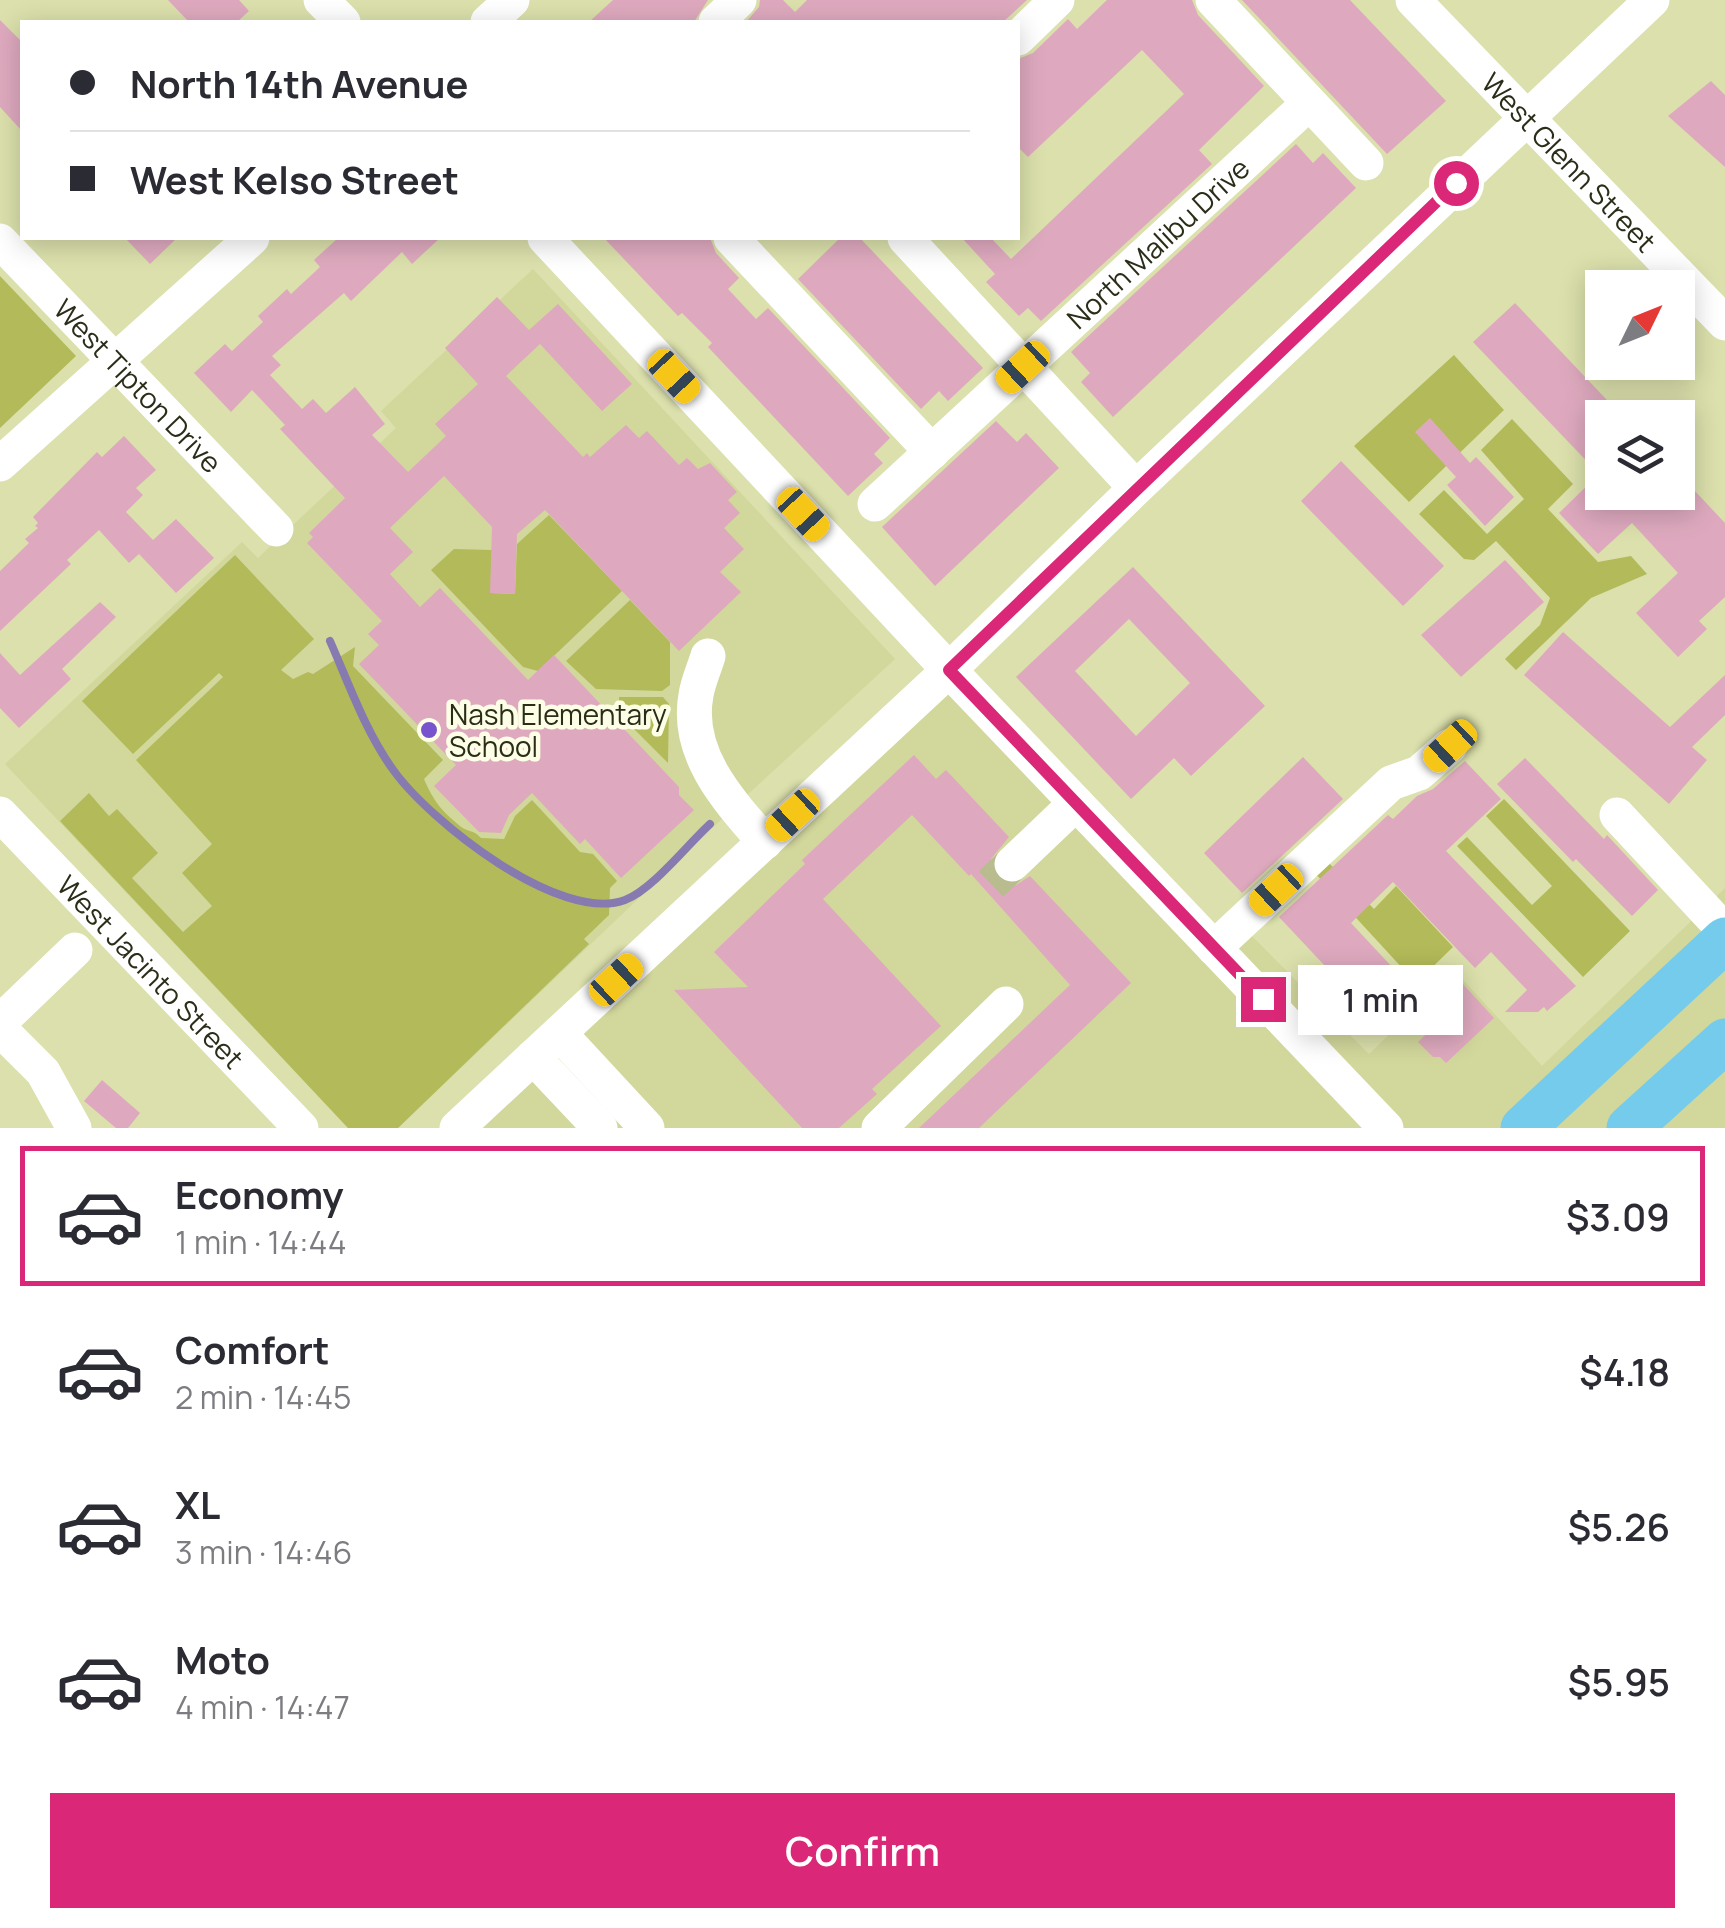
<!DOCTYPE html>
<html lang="en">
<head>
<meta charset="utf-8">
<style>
  :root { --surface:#fff; --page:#f7f7f7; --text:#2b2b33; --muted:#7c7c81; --line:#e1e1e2; --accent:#db2777 }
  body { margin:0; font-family:Manrope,sans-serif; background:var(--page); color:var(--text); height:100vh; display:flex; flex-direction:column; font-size:38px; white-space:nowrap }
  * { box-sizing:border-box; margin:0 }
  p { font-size:32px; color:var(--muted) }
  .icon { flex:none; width:55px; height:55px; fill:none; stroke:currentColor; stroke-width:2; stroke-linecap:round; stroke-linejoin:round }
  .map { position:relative; height:1128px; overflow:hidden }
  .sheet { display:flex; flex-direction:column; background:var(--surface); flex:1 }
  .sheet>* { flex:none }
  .hud { position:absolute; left:20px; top:20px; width:1000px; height:220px; border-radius:0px; box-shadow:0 5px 25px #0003; display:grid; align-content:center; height:220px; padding:0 50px; background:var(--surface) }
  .needle { width:65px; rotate:47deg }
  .buttons { position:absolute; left:1585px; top:270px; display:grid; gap:20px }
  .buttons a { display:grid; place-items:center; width:110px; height:110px; border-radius:0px; background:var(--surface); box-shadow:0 5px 25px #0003; font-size:50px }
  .end { position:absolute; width:45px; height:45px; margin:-22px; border:12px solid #db2777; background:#fff; box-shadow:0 0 0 5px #fff }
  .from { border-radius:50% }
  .bubble { position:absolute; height:70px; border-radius:0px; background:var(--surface); box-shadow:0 5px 25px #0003; font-size:32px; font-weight:600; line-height:70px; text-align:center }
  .car { position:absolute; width:30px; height:60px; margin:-30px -15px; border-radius:12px; box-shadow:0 0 8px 2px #0007; background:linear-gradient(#f5c518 24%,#345 0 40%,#f5c518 0 76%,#345 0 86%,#f5c518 0) }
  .hud b { display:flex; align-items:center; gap:35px; height:95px; font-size:38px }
  .hud b+b { border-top:2px solid var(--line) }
  .hud i { width:25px; height:25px; background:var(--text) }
  ul { padding:18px 0 0; list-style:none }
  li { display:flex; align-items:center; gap:30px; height:140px; margin:0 20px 15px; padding:0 30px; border:5px solid transparent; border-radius:0px }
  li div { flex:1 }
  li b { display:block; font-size:38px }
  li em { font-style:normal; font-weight:600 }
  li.active { border-color:var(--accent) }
  li>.icon { width:90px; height:90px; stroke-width:1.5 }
  .primary-button { display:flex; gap:20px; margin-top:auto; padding:20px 50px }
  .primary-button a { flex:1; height:115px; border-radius:0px; background:var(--accent); color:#fff; font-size:40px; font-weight:600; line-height:115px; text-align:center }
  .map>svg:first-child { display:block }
</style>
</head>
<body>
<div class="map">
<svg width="1725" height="1128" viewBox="0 0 1725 1128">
  <rect width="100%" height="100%" fill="#dbe0ac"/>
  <!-- built -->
  <path fill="#d2d79c" d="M533 269 895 659 746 796 398 1128H348L5 764 242 542 258 558 396 428 381 411Z
    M949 670 1210 944 1235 919 1369 1054 1455 971 1542 1066 1725 888V1128H457Z"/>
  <!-- green -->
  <path fill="#b3ba59" d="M0 276 76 356 0 428Z
    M1454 355 1504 410 1409 502 1354 446Z
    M1512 419 1573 484 1548 509 1598 562 1631 556 1647 574 1591 598 1516 670 1505 659 1540 625 1550 598 1496 541 1474 560 1464 559 1419 514 1444 490 1487 534 1524 499 1481 450Z
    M549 515 622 591 538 671 523 667 431 570 454 549 492 550 491 593 515 594 517 544Z
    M235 555 314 639 281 670 293 679 308 672 313 674 355 647 353 666 443 760 424 779C434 802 441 810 460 826 469 833 473 829 481 838L504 839 515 816 532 800 580 852 593 854 617 881 610 888 609 915 584 939 589 944 398 1128H348L60 821 89 793 109 816 117 809 158 853 132 878 183 932 212 906 182 873 212 844 136 760 223 677 219 673 133 754 82 701Z
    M630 600 670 642V685L662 691 596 689 566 661Z
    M619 697H663L669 704 668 763 619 714Z
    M1504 799 1630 931 1583 977 1457 846 1467 837 1532 905 1552 886 1486 816Z
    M1325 859 1374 909 1396 886 1453 947 1416 983 1313 871Z"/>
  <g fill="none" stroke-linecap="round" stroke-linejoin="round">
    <!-- stream -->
    <path stroke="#867ab0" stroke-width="8" d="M330 641C349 684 366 733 394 771 431 822 560 924 625 900 653 889 687 845 710 824"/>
  </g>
  <!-- building -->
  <path fill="#dea9be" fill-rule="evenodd" d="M168 0H239L249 11 237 22H189Z
    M613 0H708L694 22H589Z
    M760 0H783L795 12 807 0H1027L1003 22H746L759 7Z
    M1107 0H1192L1198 15 1264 86 1199 150 1212 164 1041 321 1028 308 1019 316 986 282 995 274 962 238H991L1011 259 1184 94 1142 50 1028 157 1018 147V59L1033 53 1068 19 1077 29Z
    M1242 0H1350L1446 101 1387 154Z
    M0 20 22 42V131L0 107Z
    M1711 81 1725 95V167L1668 116Z
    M1296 144 1313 163 1323 153 1356 188 1113 417 1081 382 1090 373 1071 352Z
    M125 238H177L150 264Z
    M338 238H440L412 264 402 252 351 301 344 293 272 356 281 365 270 375 302 409 313 399 326 413 355 387 385 424 372 435 408 472 446 436 435 424 478 384 445 348 497 297 529 330 558 304 632 384 602 411 540 344 506 376 583 457 587 453 590 457 626 425 639 438 647 431 679 465 687 458 698 469 710 463 737 492 728 500 740 513 724 528 744 549 720 572 741 592 679 651 545 510 517 534 515 594 490 593 492 527 444 476 390 528 413 552 390 574 420 607 440 588 528 680 554 655 679 787V795L694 810 621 878 585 839 580 844 532 793 509 815 501 833 479 832 434 786 456 765 359 664 379 645 368 634 382 621 307 543 313 537 309 533 345 498 280 429 285 425 252 390 231 412 194 373 225 344 232 351 263 322 258 316 287 289 291 294 320 267 314 260Z
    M604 238H710L716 253 739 278 728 289 756 319 768 308 890 438 874 454 883 463 848 496 708 347 712 343 682 313 678 316Z
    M840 238H860L983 368 948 401 939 391 921 409 798 279Z
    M1515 303 1624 418H1602V492H1678V473L1725 523V597L1699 621 1707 629 1678 657 1636 613 1678 573 1632 523 1598 554 1559 513 1599 474 1473 342Z
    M1430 418 1470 463 1476 457 1514 497 1485 526 1447 485 1456 477 1415 432Z
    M996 421 1017 442 1026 433 1059 468 935 586 882 527Z
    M124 436 156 470 136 488 143 495 126 512 153 540 176 519 214 558 176 593 139 554 129 563 99 530 67 560 71 564 0 631V571L29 543 25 539 38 528 35 526 38 523 33 517 97 452 102 457Z
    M1341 461 1444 566 1403 606 1301 501Z
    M1505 560 1544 602 1461 677 1421 635Z
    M1133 567 1265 706 1191 776 1174 758 1131 799 1016 677ZM1129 619 1190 683 1136 736 1075 671Z
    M100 602 116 617 62 669 71 679 19 728 0 708V653L20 675Z
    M1563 632 1670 727 1725 675V715L1692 747 1707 760 1669 804 1524 675Z
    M914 755 936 779 946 770 1009 837 991 859 992 870 997 879 1016 885 1030 876 1131 983 979 1128H919L1070 985 971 874 969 876 912 815 823 899 941 1026 872 1089 877 1094 839 1128H802L674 990 748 987 714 952 805 864 802 860Z
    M1303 757 1343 799 1242 893 1204 853Z
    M1525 758 1604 839 1607 835 1658 890 1632 916 1576 859 1573 862 1497 784Z
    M1465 761 1501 799 1446 851 1576 986 1547 1011 1544 1007 1538 1012H1505L1527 990 1491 952 1475 968 1393 882 1351 923 1408 984 1373 1017 1279 917 1388 815 1393 819 1417 796 1433 789Z
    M1462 983 1494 1018 1446 1063 1440 1057H1433L1418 1042 1438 1023 1429 1013Z
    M102 1080 140 1113 128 1128H116L84 1101Z"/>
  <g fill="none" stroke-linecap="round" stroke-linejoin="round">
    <!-- minor-tunnel -->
    <path stroke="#b8bc8f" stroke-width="35" stroke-dasharray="35 18" stroke-linecap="butt" d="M991 884 1012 864"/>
    <!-- minor -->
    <g stroke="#fff" stroke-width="35">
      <path d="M321 0 343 22"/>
      <path d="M1213 0 1366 163"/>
      <path id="s1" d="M1413 0 1725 323"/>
      <path d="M488 22 512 0"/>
      <path d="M716 22 739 0"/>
      <path d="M1018 38 1057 0"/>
      <path d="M545 238 949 670 1386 1128"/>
      <path d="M731 238 932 452"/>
      <path d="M905 238 1136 488"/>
      <path id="s2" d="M0 241 276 529"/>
      <path d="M0 464 252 238"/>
      <path id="s3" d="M875 504 1309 103"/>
      <path d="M708 656C704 669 698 682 696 695 685 754 729 801 765 842"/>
      <path id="s4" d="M0 814 301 1128"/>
      <path d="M1617 815 1725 931"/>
      <path d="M1012 864 1076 803"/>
      <path d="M1214 948 1391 783 1419 773 1450 746"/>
      <path d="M0 1022 75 950"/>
      <path d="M0 1029 43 1072 74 1128"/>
      <path d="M559 1033 647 1128"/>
      <path d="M533 1057 600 1128"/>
      <path d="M457 1128 949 670 1136 488 1652 0"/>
      <path d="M879 1128 1006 1004"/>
    </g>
    <!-- major -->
    <path stroke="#75cbec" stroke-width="45" d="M1523 1128 1725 940
      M1629 1128 1725 1041"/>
  </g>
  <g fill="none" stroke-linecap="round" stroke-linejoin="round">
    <!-- route -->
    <path stroke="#db2777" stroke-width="12" d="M1263 999 949 670 1456 183"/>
  </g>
  <!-- markers -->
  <circle fill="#7754ce" stroke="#fcffe5" stroke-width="4" cx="429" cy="730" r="10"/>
  <g text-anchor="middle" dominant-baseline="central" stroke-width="9" stroke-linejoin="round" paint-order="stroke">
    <!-- street labels -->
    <g font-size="28" fill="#2c2d19" stroke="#fcffe5">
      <text stroke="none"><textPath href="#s1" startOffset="225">West Glenn Street</textPath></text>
      <text stroke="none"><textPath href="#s3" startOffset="385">North Malibu Drive</textPath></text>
      <text stroke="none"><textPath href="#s2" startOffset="200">West Tipton Drive</textPath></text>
      <text stroke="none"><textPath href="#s4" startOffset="218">West Jacinto Street</textPath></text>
    </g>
    <!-- poi labels -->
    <g font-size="28" fill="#2c2d19" stroke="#fcffe5" text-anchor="start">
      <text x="449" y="714">Nash Elementary<tspan x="449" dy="32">School</tspan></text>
    </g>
  </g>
</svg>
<div class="buttons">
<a><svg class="needle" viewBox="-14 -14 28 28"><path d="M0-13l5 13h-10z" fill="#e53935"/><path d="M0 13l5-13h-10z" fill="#7c7c81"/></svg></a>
<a><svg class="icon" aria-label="layers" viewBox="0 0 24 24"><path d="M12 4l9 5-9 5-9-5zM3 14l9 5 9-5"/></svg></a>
</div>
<i class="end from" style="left:1456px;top:183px"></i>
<i class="end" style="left:1263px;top:999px"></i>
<div class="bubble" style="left:1298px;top:965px;width:165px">1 min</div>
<i class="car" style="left:1023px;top:367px;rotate:227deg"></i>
<i class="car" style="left:674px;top:376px;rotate:137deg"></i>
<i class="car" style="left:803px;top:514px;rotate:137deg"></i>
<i class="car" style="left:1450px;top:746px;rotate:227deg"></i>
<i class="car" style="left:793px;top:815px;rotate:227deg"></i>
<i class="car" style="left:1276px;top:890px;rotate:227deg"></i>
<i class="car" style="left:616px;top:980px;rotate:47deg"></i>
<div class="hud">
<b><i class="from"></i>North 14th Avenue</b>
<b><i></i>West Kelso Street</b>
</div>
</div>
<section class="sheet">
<ul>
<li class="active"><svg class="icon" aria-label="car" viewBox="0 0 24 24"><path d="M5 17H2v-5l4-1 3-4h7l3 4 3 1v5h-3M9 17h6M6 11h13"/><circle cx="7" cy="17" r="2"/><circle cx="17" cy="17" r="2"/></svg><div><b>Economy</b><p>1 min · 14:44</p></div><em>$3.09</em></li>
<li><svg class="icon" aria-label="car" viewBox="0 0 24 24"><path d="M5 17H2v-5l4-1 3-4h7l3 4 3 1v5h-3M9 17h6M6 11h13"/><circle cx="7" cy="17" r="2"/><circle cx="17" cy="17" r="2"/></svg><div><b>Comfort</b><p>2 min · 14:45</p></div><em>$4.18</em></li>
<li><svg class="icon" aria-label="car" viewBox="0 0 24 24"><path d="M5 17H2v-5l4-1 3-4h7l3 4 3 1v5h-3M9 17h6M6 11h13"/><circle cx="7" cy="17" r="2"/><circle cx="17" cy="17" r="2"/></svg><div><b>XL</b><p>3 min · 14:46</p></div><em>$5.26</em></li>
<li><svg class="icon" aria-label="car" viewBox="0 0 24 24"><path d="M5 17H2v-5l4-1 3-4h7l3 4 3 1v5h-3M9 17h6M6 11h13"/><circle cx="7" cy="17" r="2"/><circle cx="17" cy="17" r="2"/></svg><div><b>Moto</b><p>4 min · 14:47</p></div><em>$5.95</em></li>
</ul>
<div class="primary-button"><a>Confirm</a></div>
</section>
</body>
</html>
